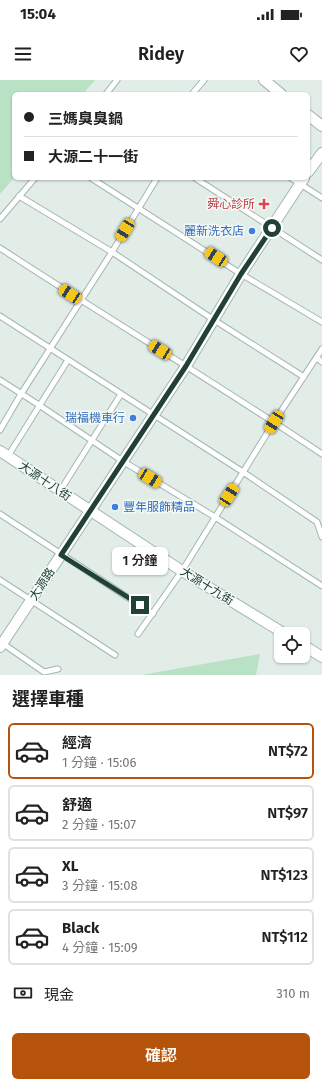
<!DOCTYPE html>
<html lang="zh-TW">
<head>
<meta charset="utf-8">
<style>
  :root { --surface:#fff; --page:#f2f2f2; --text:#222; --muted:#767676; --line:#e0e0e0; --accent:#b45309 }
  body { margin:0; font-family:"Fira Sans","Noto Sans TC",sans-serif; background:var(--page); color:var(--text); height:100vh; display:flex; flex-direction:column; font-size:15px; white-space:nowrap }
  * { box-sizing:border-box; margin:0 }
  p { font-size:13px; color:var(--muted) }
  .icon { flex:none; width:22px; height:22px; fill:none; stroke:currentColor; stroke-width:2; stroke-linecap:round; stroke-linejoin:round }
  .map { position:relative; height:595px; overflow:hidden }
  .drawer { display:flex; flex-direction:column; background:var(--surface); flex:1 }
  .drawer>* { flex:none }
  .guide { position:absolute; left:12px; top:12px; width:298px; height:88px; border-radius:6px; box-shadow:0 1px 3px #0004; display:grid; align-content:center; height:88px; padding:0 12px; background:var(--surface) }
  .fabs { position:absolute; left:274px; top:547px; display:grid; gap:8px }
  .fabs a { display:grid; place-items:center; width:36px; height:36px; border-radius:6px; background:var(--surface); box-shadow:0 1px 3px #0004; font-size:20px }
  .end { position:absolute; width:18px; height:18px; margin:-9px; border:5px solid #204038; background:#fff; box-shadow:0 0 0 2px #fff }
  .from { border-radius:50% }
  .bubble { position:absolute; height:28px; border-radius:6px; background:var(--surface); box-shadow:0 1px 3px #0004; font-size:13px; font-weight:600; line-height:28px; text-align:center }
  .car { position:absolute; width:12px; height:24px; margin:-12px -6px; border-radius:5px; box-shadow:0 0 3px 1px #0007; background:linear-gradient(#f5c518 24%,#345 0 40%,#f5c518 0 76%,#345 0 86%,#f5c518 0) }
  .guide b { display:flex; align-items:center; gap:14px; height:38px; font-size:15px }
  .guide b+b { border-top:1px solid var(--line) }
  .guide i { width:10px; height:10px; background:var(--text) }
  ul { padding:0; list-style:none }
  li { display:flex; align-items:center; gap:12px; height:56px; margin:0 8px 6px; padding:0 4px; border:2px solid var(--line); border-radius:6px }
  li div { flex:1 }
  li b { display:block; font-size:15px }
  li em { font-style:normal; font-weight:600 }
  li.selected { border-color:var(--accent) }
  li>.icon { width:36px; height:36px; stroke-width:1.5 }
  h2 { padding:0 12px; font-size:18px; line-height:48px }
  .pay { display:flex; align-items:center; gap:10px; height:44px; padding:0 12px; font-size:15px }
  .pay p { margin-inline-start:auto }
  .primary-button { display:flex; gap:8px; margin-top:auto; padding:8px 12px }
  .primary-button a { flex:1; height:46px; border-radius:6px; background:var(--accent); color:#fff; font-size:16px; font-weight:600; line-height:46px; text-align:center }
  .status { display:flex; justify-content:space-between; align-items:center; height:28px; padding:0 20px; background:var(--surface); direction:ltr }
  .status svg { height:11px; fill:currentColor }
  header { display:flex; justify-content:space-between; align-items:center; height:52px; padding:0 12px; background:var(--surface); font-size:18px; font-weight:600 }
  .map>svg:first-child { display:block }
</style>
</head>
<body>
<div class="status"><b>15:04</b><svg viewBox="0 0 49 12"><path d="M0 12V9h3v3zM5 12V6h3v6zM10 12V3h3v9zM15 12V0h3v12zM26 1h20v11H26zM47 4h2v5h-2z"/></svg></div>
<header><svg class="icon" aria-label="menu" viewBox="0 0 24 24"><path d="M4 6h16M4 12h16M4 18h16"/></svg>Ridey<svg class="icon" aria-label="heart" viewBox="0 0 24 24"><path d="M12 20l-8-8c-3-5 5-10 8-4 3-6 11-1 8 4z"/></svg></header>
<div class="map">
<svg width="322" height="595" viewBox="0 0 322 595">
  <rect width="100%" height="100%" fill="#e2ede8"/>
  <!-- green -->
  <path fill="#b9e1c4" d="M0 0H95L83 14H14V98L0 114Z
    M260 574 256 595H141Z"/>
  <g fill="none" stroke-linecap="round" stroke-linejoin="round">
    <!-- service casing -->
    <g stroke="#a4b6b0" stroke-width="7">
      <path id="service" d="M106 14 117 0
        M192 14 204 0
        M91 98 241 194 322 242
        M195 98 322 180
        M291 98 322 118
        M19 116 112 172 214 240 304 297
        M0 139 35 98
        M0 168C107 238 216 303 322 374
        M0 236 243 392 317 442 322 457
        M317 278 322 282
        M0 300 39 325 124 382 215 437 322 506
        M0 350 21 314 112 172 157 98
        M8 376 68 280
        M60 411 121 314
        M0 434 153 534
        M0 500 115 575
        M138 554 182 491 274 342 322 269
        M2 563 44 592 58 589"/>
    </g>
    <!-- minor casing -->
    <g stroke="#a4b6b0" stroke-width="12">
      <path id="minor" d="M264 0 281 14
        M308 35 322 46
        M308 92 322 73
        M0 371 182 491 285 554
        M303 565 322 577
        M0 567 186 286 241 194 304 98"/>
    </g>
    <!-- service -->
    <use href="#service" stroke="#fff" stroke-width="5"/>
    <!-- minor -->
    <use href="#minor" stroke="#fff" stroke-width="10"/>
  </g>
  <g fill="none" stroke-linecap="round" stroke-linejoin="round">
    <!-- route -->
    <path stroke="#204038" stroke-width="5" d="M140 525 61 475 186 286 241 194 272 148"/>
  </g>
  <!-- markers -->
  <path fill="#e0444e" stroke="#f3faf6" stroke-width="1.5" d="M262 118h4v4h4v4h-4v4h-4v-4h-4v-4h4z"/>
  <g fill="#3f7fe0" stroke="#f3faf6" stroke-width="1.5">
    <circle cx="252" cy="151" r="4"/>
    <circle cx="133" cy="338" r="4"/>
    <circle cx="115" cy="427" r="4"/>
  </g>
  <g text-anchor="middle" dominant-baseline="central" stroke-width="3" stroke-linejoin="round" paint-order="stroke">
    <!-- health labels -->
    <g font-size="12" fill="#be3a42" stroke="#f3faf6" text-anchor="end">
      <text x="255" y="124">舜心診所</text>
    </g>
    <!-- shop labels -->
    <g font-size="12" fill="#366cbe" stroke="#f3faf6" text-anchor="end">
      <text x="244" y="151">麗新洗衣店</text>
      <text x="125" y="338">瑞福機車行</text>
      <text x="123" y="427" text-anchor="start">豐年服飾精品</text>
    </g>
    <!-- street labels -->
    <g font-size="12" fill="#204038" stroke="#f3faf6">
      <text transform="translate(45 401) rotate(34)">大源十八街</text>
      <text transform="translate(42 504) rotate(-57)">大源路</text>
      <text transform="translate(207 506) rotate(32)">大源十九街</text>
    </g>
  </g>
</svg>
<div class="fabs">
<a><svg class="icon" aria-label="locate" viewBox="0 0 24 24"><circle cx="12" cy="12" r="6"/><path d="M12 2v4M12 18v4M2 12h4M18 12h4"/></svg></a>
</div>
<i class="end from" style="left:272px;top:148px"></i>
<i class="end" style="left:140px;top:525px"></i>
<div class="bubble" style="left:112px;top:467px;width:56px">1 分鐘</div>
<i class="car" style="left:125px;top:150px;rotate:211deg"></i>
<i class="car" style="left:216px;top:177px;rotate:303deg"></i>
<i class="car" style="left:70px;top:214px;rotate:303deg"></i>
<i class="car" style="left:160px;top:270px;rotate:302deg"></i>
<i class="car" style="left:274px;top:342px;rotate:212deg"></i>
<i class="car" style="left:150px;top:398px;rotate:122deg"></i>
<i class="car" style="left:229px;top:415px;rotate:33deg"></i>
<div class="guide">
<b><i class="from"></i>三媽臭臭鍋</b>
<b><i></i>大源二十一街</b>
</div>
</div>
<section class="drawer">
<h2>選擇車種</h2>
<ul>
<li class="selected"><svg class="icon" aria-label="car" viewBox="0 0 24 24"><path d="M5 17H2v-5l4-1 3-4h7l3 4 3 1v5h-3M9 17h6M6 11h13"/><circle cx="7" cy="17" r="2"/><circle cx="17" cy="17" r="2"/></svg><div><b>經濟</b><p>1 分鐘 · 15:06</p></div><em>NT$72</em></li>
<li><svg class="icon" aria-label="car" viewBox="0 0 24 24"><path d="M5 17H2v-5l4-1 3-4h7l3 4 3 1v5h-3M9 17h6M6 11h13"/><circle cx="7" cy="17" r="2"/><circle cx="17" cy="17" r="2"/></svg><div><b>舒適</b><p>2 分鐘 · 15:07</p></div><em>NT$97</em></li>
<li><svg class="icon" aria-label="car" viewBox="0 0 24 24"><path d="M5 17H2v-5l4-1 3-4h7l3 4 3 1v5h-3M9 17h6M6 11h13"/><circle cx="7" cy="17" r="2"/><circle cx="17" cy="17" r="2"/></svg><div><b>XL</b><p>3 分鐘 · 15:08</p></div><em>NT$123</em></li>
<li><svg class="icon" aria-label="car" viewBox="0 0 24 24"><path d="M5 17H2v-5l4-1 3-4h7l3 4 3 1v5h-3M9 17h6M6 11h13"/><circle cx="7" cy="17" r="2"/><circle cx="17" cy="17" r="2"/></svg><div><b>Black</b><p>4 分鐘 · 15:09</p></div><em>NT$112</em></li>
</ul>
<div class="pay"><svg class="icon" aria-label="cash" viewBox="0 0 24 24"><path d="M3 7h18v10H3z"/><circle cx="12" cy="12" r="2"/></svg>現金<p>310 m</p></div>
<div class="primary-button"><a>確認</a></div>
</section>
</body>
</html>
